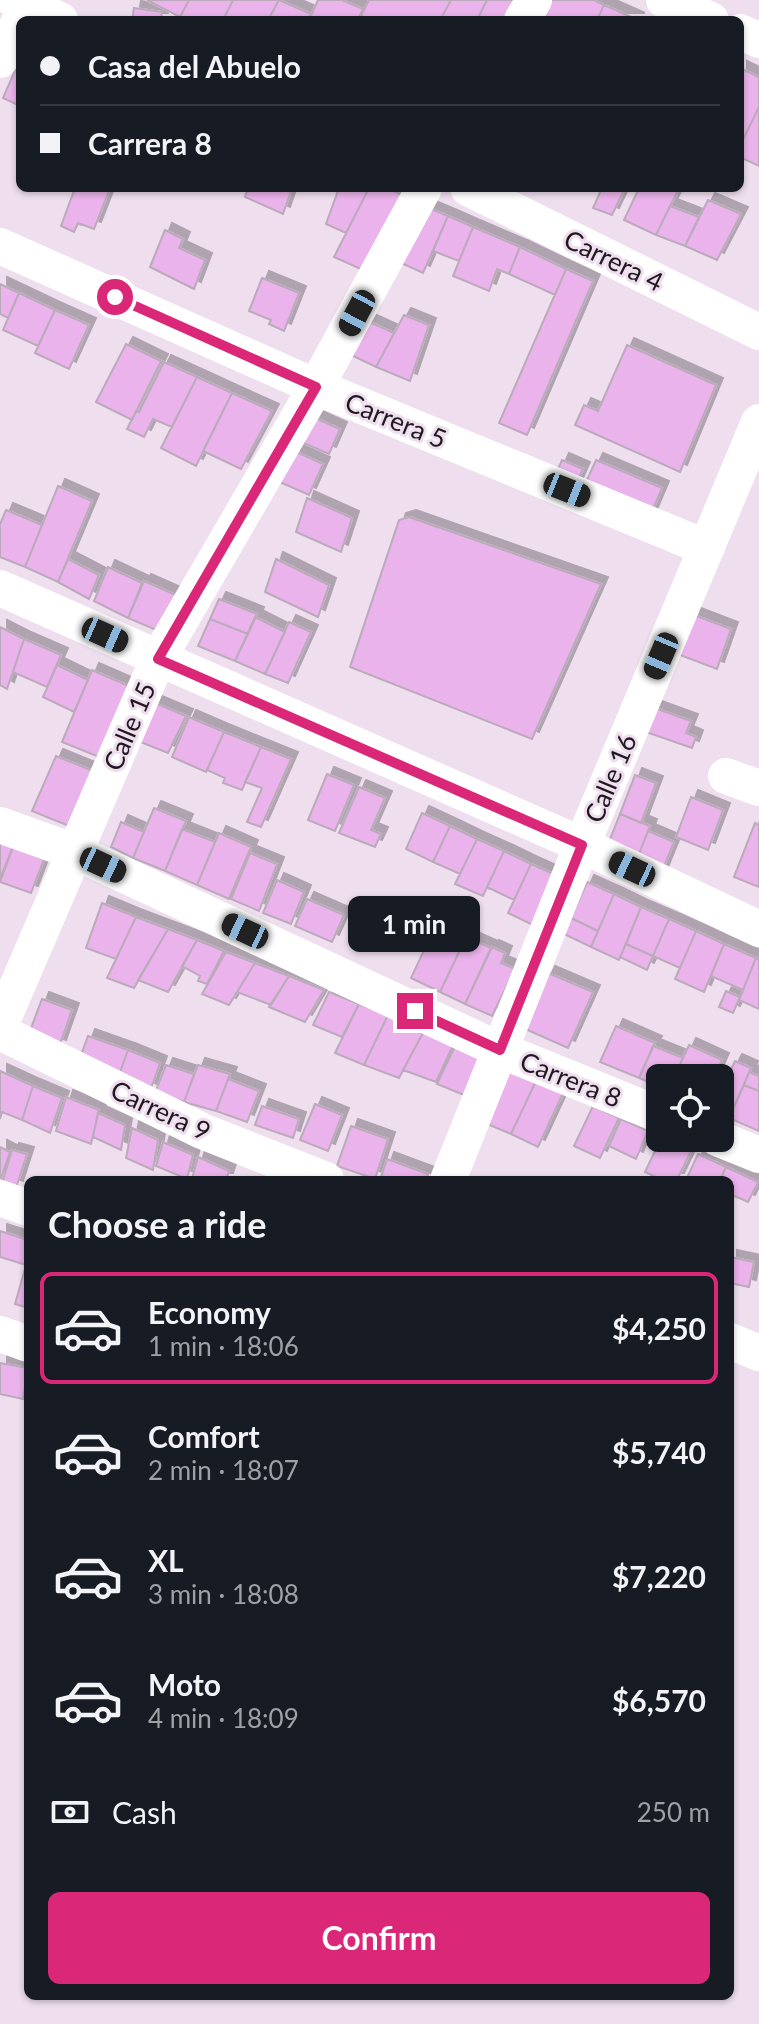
<!DOCTYPE html>
<html lang="en">
<head>
<meta charset="utf-8">
<style>
  :root { --surface:#171b24; --page:#20242c; --text:#f1f3f6; --muted:#9ea1a6; --line:#363941; --accent:#db2777 }
  body { margin:0; font-family:Lato,sans-serif; background:var(--page); color:var(--text); height:100vh; display:flex; flex-direction:column; font-size:30px; white-space:nowrap }
  * { box-sizing:border-box; margin:0 }
  p { font-size:26px; color:var(--muted) }
  .icon { flex:none; width:44px; height:44px; fill:none; stroke:currentColor; stroke-width:2; stroke-linecap:round; stroke-linejoin:round }
  .map { position:relative; flex:1; overflow:hidden }
  .sheet { position:absolute; left:24px; top:1176px; width:710px; height:824px; display:flex; flex-direction:column; background:var(--surface); border-radius:12px; box-shadow:0 2px 6px #0004 }
  .sheet>* { flex:none }
  .banner { position:absolute; left:16px; top:16px; width:728px; height:176px; border-radius:12px; box-shadow:0 2px 6px #0004; display:grid; align-content:center; height:176px; padding:0 24px; background:var(--surface) }
  .tools { position:absolute; left:646px; top:1064px; display:grid; gap:16px }
  .tools a { display:grid; place-items:center; width:88px; height:88px; border-radius:12px; background:var(--surface); box-shadow:0 2px 6px #0004; font-size:40px }
  .end { position:absolute; width:36px; height:36px; margin:-18px; border:10px solid #db2777; background:#fff; box-shadow:0 0 0 4px #fff }
  .from { border-radius:50% }
  .bubble { position:absolute; height:56px; border-radius:12px; background:var(--surface); box-shadow:0 2px 6px #0004; font-size:26px; font-weight:700; line-height:56px; text-align:center }
  .car { position:absolute; width:24px; height:48px; margin:-24px -12px; border-radius:10px; box-shadow:0 0 6px 2px #0007; background:linear-gradient(#222 24%,#8ab4d8 0 40%,#222 0 76%,#8ab4d8 0 86%,#222 0) }
  .banner b { display:flex; align-items:center; gap:28px; height:76px; font-size:30px }
  .banner b+b { border-top:2px solid var(--line) }
  .banner i { width:20px; height:20px; background:var(--text) }
  ul { padding:0; list-style:none }
  li { display:flex; align-items:center; gap:24px; height:112px; margin:0 16px 12px; padding:0 8px; border:4px solid transparent; border-radius:12px }
  li div { flex:1 }
  li b { display:block; font-size:30px }
  li em { font-style:normal; font-weight:700 }
  li.on { border-color:var(--accent) }
  li>.icon { width:72px; height:72px; stroke-width:1.5 }
  h2 { padding:0 24px; font-size:36px; line-height:96px }
  .pay { display:flex; align-items:center; gap:20px; height:88px; padding:0 24px; font-size:30px }
  .pay p { margin-inline-start:auto }
  .primary-button { display:flex; gap:16px; margin-top:auto; padding:16px 24px }
  .primary-button a { flex:1; height:92px; border-radius:12px; background:var(--accent); color:#fff; font-size:32px; font-weight:700; line-height:92px; text-align:center }
  .map>svg:first-child { display:block }
</style>
</head>
<body>
<div class="map">
<svg width="759" height="2024" viewBox="0 0 759 2024">
  <defs>
    <filter id="shadow"><feDropShadow dx="7" dy="-7" stdDeviation="0" flood-color="#0004"/></filter>
  </defs>
  <rect width="100%" height="100%" fill="#eedeee"/>
  <!-- building -->
  <path fill="#eab3eb" stroke="#baaaba" stroke-width="2" filter="url(#shadow)" d="M147 0H189L180 17Z
    M189 0H233L223 20H185L180 17Z
    M233 0H279L268 20H223Z
    M279 0 311 14 308 20H268Z
    M318 0H342L363 9 358 20H309Z
    M369 0H451L440 20H359Z
    M451 0H487L477 20H440Z
    M487 0H520L509 20H477Z
    M541 0H594L604 5 597 20H531Z
    M604 5 620 12 638 20H597Z
    M134 8 162 12 161 20H132Z
    M20 59V106L3 98Z
    M740 68 759 77V107L740 146Z
    M759 107V166L740 157V146Z
    M75 188H110L94 229 78 223 74 232 61 226Z
    M248 188H292L283 214 245 197Z
    M339 188H369L346 233 326 224Z
    M369 188H388L410 199 372 274 334 257Z
    M602 188H625L612 215 593 208Z
    M639 188H679L656 235 624 220Z
    M708 200 741 214 717 260 685 246Z
    M424 206 448 216 423 273 399 262Z
    M670 206 699 217 685 246 656 235Z
    M448 216 473 227 459 261 433 251Z
    M473 227 520 247 509 274 497 269 489 291 453 276Z
    M165 230 183 239 179 248 205 260 194 289 150 267Z
    M520 247 566 269 555 295 509 274Z
    M566 269 593 281 527 435 499 423Z
    M262 278 299 293 284 331 269 324 271 320 249 311Z
    M0 284 19 293 8 318 0 314Z
    M19 293 55 310 38 346 3 330Z
    M55 310 89 325 69 369 35 353Z
    M404 315 429 325 410 381 376 367Z
    M363 319 394 333 376 367 345 352Z
    M126 344 161 361 132 420 96 402Z
    M627 345 716 385 680 472 575 425 584 405 598 411Z
    M164 362 197 377 172 427 153 419 144 437 127 429 136 411 139 412Z
    M197 377 232 393 196 466 161 448Z
    M232 393 272 411 241 469 203 451Z
    M304 413 340 429 329 454 292 438Z
    M288 448 323 464 309 495 273 479Z
    M562 460 583 469 575 487 554 478Z
    M596 460 662 488 648 521 581 493Z
    M58 486 92 501 58 582 25 567Z
    M307 498 352 518 341 552 296 532Z
    M6 510 42 525 25 567 0 557V524Z
    M409 517 601 584 532 739 350 667 399 520Z
    M68 559 99 575 89 599 58 582Z
    M276 559 329 585 318 617 265 592Z
    M108 567 142 583 128 618 94 601Z
    M144 581 176 595 161 632 128 618Z
    M219 599 257 614 248 634 210 619Z
    M686 612 731 629 717 669 672 652Z
    M255 617 285 632 265 674 235 661Z
    M210 619 248 634 235 661 198 646Z
    M289 622 311 632 288 683 265 674Z
    M0 627 24 639 7 689 0 685Z
    M24 639 61 655 47 687 13 672Z
    M57 665 88 680 74 712 43 697Z
    M92 670 129 686 99 757 62 742Z
    M155 703 186 716 168 753 138 741Z
    M652 707 691 721 686 733 696 737 692 748 643 731Z
    M189 717 224 732 206 772 172 757Z
    M224 732 261 747 242 790 223 783 225 778 207 770Z
    M261 747 291 759 261 827 247 822 262 788 245 782Z
    M56 756 93 771 69 826 32 811Z
    M327 774 354 785 335 831 308 820Z
    M635 775 656 783 641 823 620 814Z
    M359 787 385 798 371 830 381 834 375 847 339 833Z
    M691 797 723 810 708 850 676 837Z
    M154 808 186 821 165 871 133 858Z
    M422 813 450 826 433 862 406 849Z
    M620 814 650 826 635 864 605 852Z
    M121 822 144 832 133 858 111 847Z
    M755 823 759 825V887L734 877Z
    M450 826 477 839 460 874 433 862Z
    M182 829 215 842 197 885 165 871Z
    M648 831 674 842 661 874 635 864Z
    M219 833 251 847 229 899 197 885Z
    M477 839 504 851 483 896 455 884Z
    M0 842 13 847 0 879Z
    M13 847 44 859 31 893 0 882Z
    M504 851 531 864 514 900 487 887Z
    M250 853 277 864 259 911 231 899Z
    M531 864 558 876 535 926 508 913Z
    M277 880 304 892 291 924 263 913Z
    M587 882 614 894 598 931 571 918Z
    M614 894 641 907 619 960 591 947Z
    M307 899 344 915 332 942 295 926Z
    M102 903 136 917 116 959 86 948Z
    M641 907 669 919 653 956 626 944Z
    M136 917 168 929 134 988 107 978Z
    M571 918 598 931 591 947 564 934Z
    M669 919 696 931 680 968 653 956Z
    M168 929 197 940 168 992 138 980Z
    M433 931 463 944 440 992 411 978Z
    M696 931 724 944 704 992 675 979Z
    M466 937 491 948 465 1004 440 992Z
    M197 940 224 951 207 984 198 981 200 976 182 966Z
    M626 944 653 956 647 970 620 957Z
    M724 944 756 958 743 990 711 976Z
    M492 947 505 953 501 963 515 969 492 1016 465 1004Z
    M226 952 255 963 229 1005 202 994Z
    M756 958 759 960V1009L739 1000Z
    M255 963 289 976 271 1005 237 992Z
    M548 973 593 992 568 1048 523 1028Z
    M289 976 324 990 305 1022 269 1007Z
    M726 991 740 997 733 1013 719 1007Z
    M329 992 359 1004 342 1037 313 1025Z
    M42 999 72 1010 59 1047 28 1036Z
    M359 1004 388 1015 364 1065 335 1053Z
    M388 1015 425 1029 399 1078 364 1065Z
    M616 1026 655 1043 639 1078 600 1062Z
    M425 1029 455 1041 436 1082 403 1070Z
    M88 1036 128 1050 118 1078 78 1063Z
    M457 1042 484 1053 464 1095 437 1084Z
    M689 1045 722 1060 714 1078H674Z
    M653 1046 683 1058 674 1078H660V1087L639 1078Z
    M128 1050 160 1063 150 1091 118 1078Z
    M735 1061 751 1068 729 1118 720 1113V1092Z
    M166 1065 194 1074 184 1102 155 1093Z
    M198 1065 230 1074 216 1111 184 1102Z
    M502 1065 536 1081 511 1134 478 1120Z
    M0 1071 33 1086 22 1120 2 1112 0 1119Z
    M749 1072 759 1076V1091L744 1085Z
    M228 1079 259 1091 247 1122 216 1111Z
    M536 1081 563 1093 538 1147 511 1134Z
    M744 1085 759 1091V1131L729 1118Z
    M33 1086 62 1098 50 1133 22 1120Z
    M66 1097 99 1110 91 1144 56 1131Z
    M315 1104 342 1115 328 1151 300 1140Z
    M262 1106 299 1119 293 1138 255 1125Z
    M593 1106 619 1118 600 1158 574 1146Z
    M98 1113 125 1125 121 1150 93 1137Z
    M621 1119 648 1131 636 1159 609 1146Z
    M351 1126 388 1139 375 1179 337 1166Z
    M132 1128 158 1140 153 1170 126 1158Z
    M661 1138 691 1151 677 1180H662L645 1172Z
    M163 1142 193 1155 187 1179 156 1166Z
    M0 1147 10 1152 1 1178 0 1177Z
    M12 1150 27 1154 16 1188 2 1183Z
    M698 1154 726 1167 720 1180H686Z
    M198 1157 229 1171 226 1180 192 1179Z
    M387 1159 428 1174 426 1180H380Z
    M726 1167 758 1182 748 1202 730 1194V1180H720Z
    M0 1231 28 1240 26 1265 0 1257Z
    M730 1257 754 1262 749 1287 730 1283Z
    M28 1258V1308L15 1304Z
    M0 1363 28 1368 23 1399 0 1394Z"/>
  <g fill="none" stroke-linecap="round" stroke-linejoin="round">
    <!-- minor -->
    <path stroke="#fff" stroke-width="36" d="M14 0 60 20
      M664 0 711 20
      M522 20 534 0
      M740 32 759 40
      M0 60 30 0
      M468 188 759 332
      M0 246 316 387 707 548
      M0 588 582 845 759 929
      M726 776 759 788
      M0 825 75 852 500 1050 660 1115
      M0 1026 158 659 316 387 424 188
      M0 1032 202 1131 326 1180
      M717 1138 759 1155
      M448 1180 582 845 759 422
      M0 1198 28 1208
      M0 1334 28 1344
      M730 1341 759 1353"/>
  </g>
  <g fill="none" stroke-linecap="round" stroke-linejoin="round">
    <!-- route -->
    <path stroke="#db2777" stroke-width="10" d="M115 297 316 387 158 659 582 845 500 1050 415 1011"/>
  </g>
  <g text-anchor="middle" dominant-baseline="central" stroke-width="6" stroke-linejoin="round" paint-order="stroke">
    <!-- street labels -->
    <g font-size="26" fill="#1f191f" stroke="#eedeee">
      <text transform="translate(614 260) rotate(26)">Carrera 4</text>
      <text transform="translate(396 420) rotate(22)">Carrera 5</text>
      <text transform="translate(129 726) rotate(-67)">Calle 15</text>
      <text transform="translate(610 778) rotate(-67)">Calle 16</text>
      <text transform="translate(571 1079) rotate(22)">Carrera 8</text>
      <text transform="translate(161 1110) rotate(25)">Carrera 9</text>
    </g>
  </g>
</svg>
<div class="tools">
<a><svg class="icon" aria-label="locate" viewBox="0 0 24 24"><circle cx="12" cy="12" r="6"/><path d="M12 2v4M12 18v4M2 12h4M18 12h4"/></svg></a>
</div>
<i class="end from" style="left:115px;top:297px"></i>
<i class="end" style="left:415px;top:1011px"></i>
<div class="bubble" style="left:348px;top:896px;width:132px">1 min</div>
<i class="car" style="left:357px;top:313px;rotate:208deg"></i>
<i class="car" style="left:567px;top:490px;rotate:112deg"></i>
<i class="car" style="left:105px;top:635px;rotate:114deg"></i>
<i class="car" style="left:661px;top:656px;rotate:203deg"></i>
<i class="car" style="left:103px;top:865px;rotate:115deg"></i>
<i class="car" style="left:632px;top:869px;rotate:295deg"></i>
<i class="car" style="left:245px;top:931px;rotate:295deg"></i>
<div class="banner">
<b><i class="from"></i>Casa del Abuelo</b>
<b><i></i>Carrera 8</b>
</div>
<section class="sheet">
<h2>Choose a ride</h2>
<ul>
<li class="on"><svg class="icon" aria-label="car" viewBox="0 0 24 24"><path d="M5 17H2v-5l4-1 3-4h7l3 4 3 1v5h-3M9 17h6M6 11h13"/><circle cx="7" cy="17" r="2"/><circle cx="17" cy="17" r="2"/></svg><div><b>Economy</b><p>1 min · 18:06</p></div><em>$4,250</em></li>
<li><svg class="icon" aria-label="car" viewBox="0 0 24 24"><path d="M5 17H2v-5l4-1 3-4h7l3 4 3 1v5h-3M9 17h6M6 11h13"/><circle cx="7" cy="17" r="2"/><circle cx="17" cy="17" r="2"/></svg><div><b>Comfort</b><p>2 min · 18:07</p></div><em>$5,740</em></li>
<li><svg class="icon" aria-label="car" viewBox="0 0 24 24"><path d="M5 17H2v-5l4-1 3-4h7l3 4 3 1v5h-3M9 17h6M6 11h13"/><circle cx="7" cy="17" r="2"/><circle cx="17" cy="17" r="2"/></svg><div><b>XL</b><p>3 min · 18:08</p></div><em>$7,220</em></li>
<li><svg class="icon" aria-label="car" viewBox="0 0 24 24"><path d="M5 17H2v-5l4-1 3-4h7l3 4 3 1v5h-3M9 17h6M6 11h13"/><circle cx="7" cy="17" r="2"/><circle cx="17" cy="17" r="2"/></svg><div><b>Moto</b><p>4 min · 18:09</p></div><em>$6,570</em></li>
</ul>
<div class="pay"><svg class="icon" aria-label="cash" viewBox="0 0 24 24"><path d="M3 7h18v10H3z"/><circle cx="12" cy="12" r="2"/></svg>Cash<p>250 m</p></div>
<div class="primary-button"><a>Confirm</a></div>
</section>
</div>
</body>
</html>
